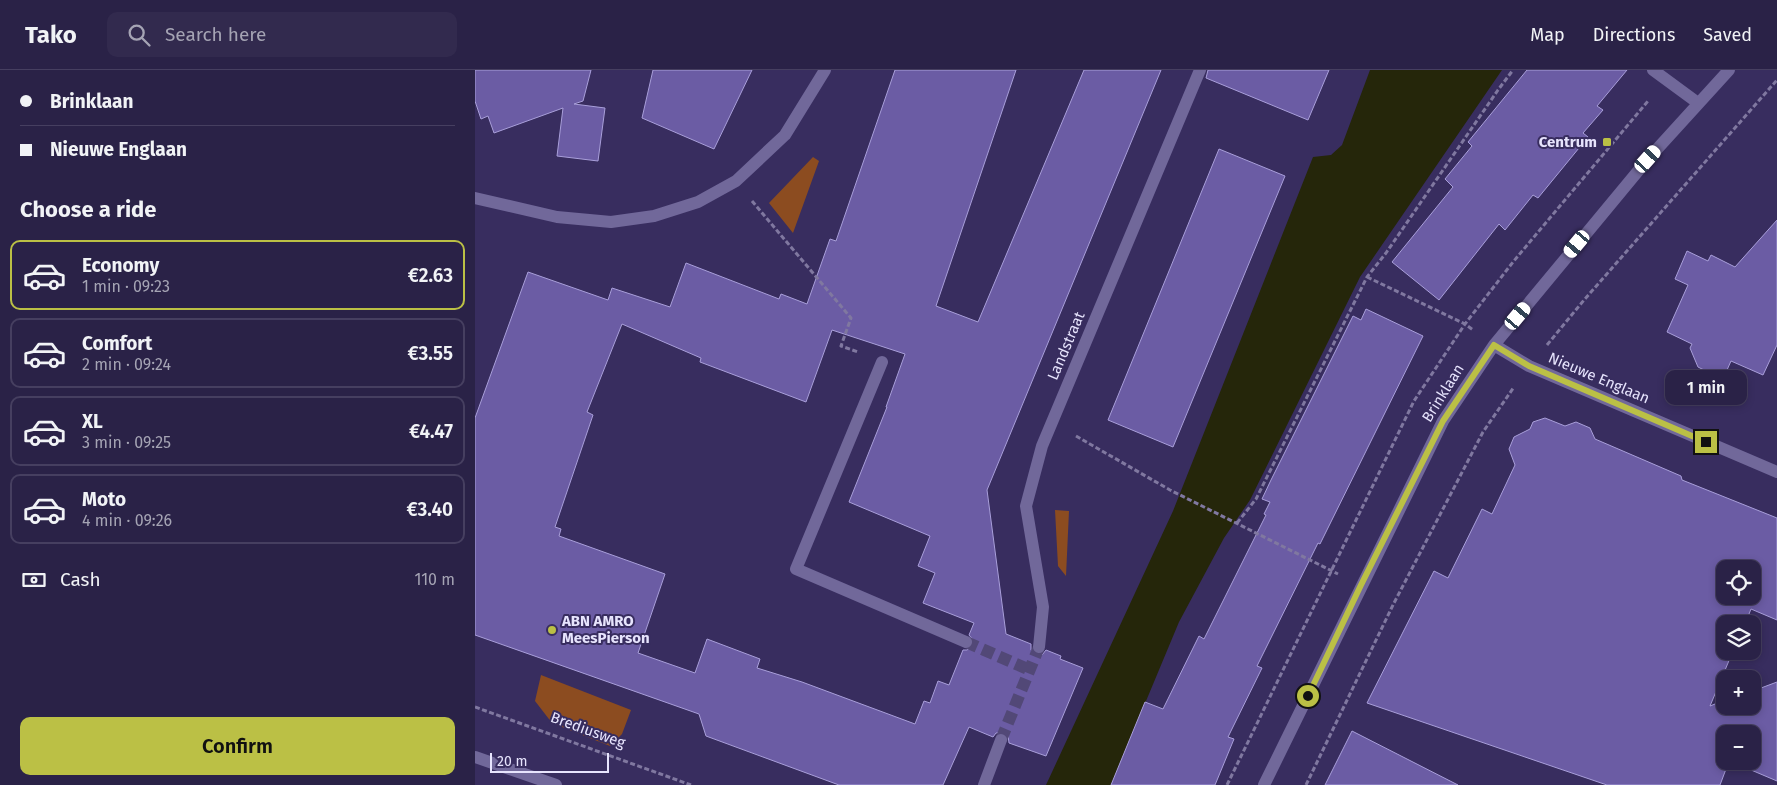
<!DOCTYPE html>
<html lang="en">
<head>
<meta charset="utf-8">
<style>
  :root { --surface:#2a2247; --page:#322a4e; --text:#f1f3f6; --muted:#a5a4b4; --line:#463f60; --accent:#bbc045 }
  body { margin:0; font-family:"Fira Sans",sans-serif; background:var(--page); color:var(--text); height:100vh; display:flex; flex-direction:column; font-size:19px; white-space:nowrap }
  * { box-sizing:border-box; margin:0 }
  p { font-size:16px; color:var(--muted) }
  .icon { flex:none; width:28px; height:28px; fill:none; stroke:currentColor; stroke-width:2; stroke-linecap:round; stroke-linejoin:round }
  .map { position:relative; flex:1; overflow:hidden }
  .drawer { display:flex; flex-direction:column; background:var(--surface); width:475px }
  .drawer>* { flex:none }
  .hud { display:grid; align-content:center; height:110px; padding:0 20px; background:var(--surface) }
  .buttons { position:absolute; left:1241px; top:490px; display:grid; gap:10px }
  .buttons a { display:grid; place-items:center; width:45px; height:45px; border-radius:10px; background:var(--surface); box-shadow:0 2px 8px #0003,0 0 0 1px var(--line); font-size:25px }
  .scale { position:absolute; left:15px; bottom:12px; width:119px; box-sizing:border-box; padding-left:5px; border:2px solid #e7e4fd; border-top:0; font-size:14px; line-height:18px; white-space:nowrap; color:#e7e4fd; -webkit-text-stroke:4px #382d5f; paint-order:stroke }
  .end { position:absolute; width:22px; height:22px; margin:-11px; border:6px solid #bbc045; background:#111; box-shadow:0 0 0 2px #111 }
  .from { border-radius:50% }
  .bubble { position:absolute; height:35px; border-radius:10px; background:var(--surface); box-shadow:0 2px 8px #0003,0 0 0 1px var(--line); font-size:16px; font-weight:600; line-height:35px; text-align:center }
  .car { position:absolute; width:15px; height:30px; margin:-15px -8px; border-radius:6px; box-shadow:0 0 4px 1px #0007; background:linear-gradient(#fff 24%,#345 0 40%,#fff 0 76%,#345 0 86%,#fff 0) }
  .hud b { display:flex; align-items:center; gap:18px; height:48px; font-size:19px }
  .hud b+b { border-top:1px solid var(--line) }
  .hud i { width:12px; height:12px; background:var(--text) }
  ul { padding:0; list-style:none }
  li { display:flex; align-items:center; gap:15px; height:70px; margin:0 10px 8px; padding:0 10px; border:2px solid var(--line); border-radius:10px }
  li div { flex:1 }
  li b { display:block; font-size:19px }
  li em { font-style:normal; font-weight:600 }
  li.active { border-color:var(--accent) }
  li>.icon { width:45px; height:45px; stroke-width:1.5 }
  h2 { padding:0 20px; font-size:22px; line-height:60px }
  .pay { display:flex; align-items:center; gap:12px; height:55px; padding:0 20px; font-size:19px }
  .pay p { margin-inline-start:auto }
  .action { display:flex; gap:10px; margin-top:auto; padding:10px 20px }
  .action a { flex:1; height:58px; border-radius:10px; background:var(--accent); color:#111; font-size:20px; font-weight:600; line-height:58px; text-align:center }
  header { display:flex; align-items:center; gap:30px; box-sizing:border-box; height:70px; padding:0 25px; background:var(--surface); border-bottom:1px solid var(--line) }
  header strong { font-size:24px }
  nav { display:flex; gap:28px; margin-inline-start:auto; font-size:18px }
  .search { width:350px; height:45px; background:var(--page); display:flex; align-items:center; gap:12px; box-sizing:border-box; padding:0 18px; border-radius:10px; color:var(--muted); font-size:19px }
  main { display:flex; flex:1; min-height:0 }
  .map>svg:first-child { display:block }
</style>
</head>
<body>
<header>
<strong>Tako</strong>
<div class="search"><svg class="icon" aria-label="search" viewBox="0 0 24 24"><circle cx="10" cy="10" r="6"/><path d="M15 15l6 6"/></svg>Search here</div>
<nav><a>Map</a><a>Directions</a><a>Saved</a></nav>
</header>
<main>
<section class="drawer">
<div class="hud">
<b><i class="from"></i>Brinklaan</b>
<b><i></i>Nieuwe Englaan</b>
</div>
<h2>Choose a ride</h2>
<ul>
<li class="active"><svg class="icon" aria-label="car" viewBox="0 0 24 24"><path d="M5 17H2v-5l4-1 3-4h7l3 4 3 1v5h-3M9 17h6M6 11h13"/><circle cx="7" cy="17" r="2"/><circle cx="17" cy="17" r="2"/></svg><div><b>Economy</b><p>1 min · 09:23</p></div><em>€2.63</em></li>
<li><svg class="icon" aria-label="car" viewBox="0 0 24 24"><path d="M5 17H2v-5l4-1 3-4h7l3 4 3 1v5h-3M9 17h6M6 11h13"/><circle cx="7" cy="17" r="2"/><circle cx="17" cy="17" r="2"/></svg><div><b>Comfort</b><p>2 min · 09:24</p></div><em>€3.55</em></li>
<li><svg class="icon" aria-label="car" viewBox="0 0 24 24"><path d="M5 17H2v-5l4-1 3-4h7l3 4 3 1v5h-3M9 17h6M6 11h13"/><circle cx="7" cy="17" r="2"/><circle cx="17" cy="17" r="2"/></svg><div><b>XL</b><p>3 min · 09:25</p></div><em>€4.47</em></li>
<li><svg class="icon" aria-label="car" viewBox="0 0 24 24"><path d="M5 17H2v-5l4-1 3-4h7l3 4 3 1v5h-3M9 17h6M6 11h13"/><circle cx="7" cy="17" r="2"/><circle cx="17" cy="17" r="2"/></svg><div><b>Moto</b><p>4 min · 09:26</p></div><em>€3.40</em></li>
</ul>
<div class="pay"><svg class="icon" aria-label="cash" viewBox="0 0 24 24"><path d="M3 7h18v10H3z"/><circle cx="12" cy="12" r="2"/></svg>Cash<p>110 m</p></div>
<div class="action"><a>Confirm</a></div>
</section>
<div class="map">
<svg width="1302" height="715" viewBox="0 0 1302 715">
  <rect width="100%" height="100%" fill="#382d5f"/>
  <!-- green -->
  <path fill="#8c4c20" d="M338 87 344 91 318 163 294 133Z
    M580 440 594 441 591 506 583 496Z
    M66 605 156 640 147 664 135 676 77 653 60 631Z"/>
  <!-- water -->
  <path fill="#25260a" d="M895 0H1027L885 207 775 430 749 468 704 552 636 715H571L698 441 838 87 856 85 867 75Z"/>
  <!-- building -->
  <path fill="#6b5ca4" stroke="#a99fda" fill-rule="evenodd" d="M0 0H116L108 31 99 34 130 38 123 91 82 86 88 38 19 63 13 46 6 49 0 31Z
    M178 0H277L239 79 167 48Z
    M420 0H541L461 236 503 252 609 0H686L512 420 531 564 556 574V580L560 584 567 585 571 580 586 586 585 589 608 598 571 686 534 673 533 665 528 662 521 663 518 667 494 657 468 715H364L231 666 224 644 0 565V348L53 202 133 230 137 218 195 237 211 193 304 229 306 224 332 234 355 169 361 171ZM147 254 226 288 225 292 331 332 357 260 430 284 411 337H412L374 432 455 466 443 496 460 503 448 533 499 553 494 565 499 571 498 576 492 580H488L474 615 463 611 455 633 449 631 440 654 327 612 282 598 285 589 232 569 220 603 163 583 190 504 84 466 86 459 80 457 118 345 112 342Z
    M733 0H854L833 50 731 8Z
    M1052 0H1152L1122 36 1128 40 1108 63 1113 67 1063 128 1058 125 1030 160 1024 154 964 230 917 192 978 117 970 109 997 76 993 72Z
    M744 79 810 106 698 377 633 350Z
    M1302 150V275L1288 305 1256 291 1252 300 1239 305 1223 297 1215 278 1217 274 1192 262 1213 215 1200 209 1212 181 1233 191 1236 185 1260 197Z
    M891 239 948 266 845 474 843 473 782 596 787 598 753 667 759 669 740 715H636L670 632 688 639 724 566 729 569 791 445 789 444 795 432 787 429 796 410 878 246 886 250Z
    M1070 348 1090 356 1101 352 1115 358 1120 369 1206 406 1207 410 1302 448V550L1276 539 1270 554H1250V581H1258L1235 636 1250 630V636H1278V621L1302 612V711L1255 691H1278V664H1250V691H1254L1245 715H1132L892 633 959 501 973 508 1007 439 1017 444 1040 395 1034 379 1039 367 1055 359 1058 352ZM1250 499H1278V526H1250Z
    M877 661 983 715H850Z"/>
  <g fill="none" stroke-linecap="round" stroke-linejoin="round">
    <!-- minor-tunnel -->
    <path stroke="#524877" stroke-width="12" stroke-dasharray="12 6" stroke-linecap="butt" d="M491 572 555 600
      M526 670 564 577"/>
    <!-- path -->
    <path stroke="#8078a0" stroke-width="3" stroke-dasharray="5 2.5" stroke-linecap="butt" d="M277 131 376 248 366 276 383 282
      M892 207 990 254 998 260
      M1072 275 1109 230 1302 10
      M601 366 695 420 863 504
      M762 453 781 429 892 207 911 183 1023 20 1038 0
      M0 637 216 715
      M752 715 939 331 990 254 1038 192 1173 31
      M831 715 919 533 1008 362 1039 317"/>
    <!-- minor -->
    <path stroke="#71689a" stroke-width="12" d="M1178 0 1223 33
      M0 128 82 147 136 152 179 146 223 132 261 111 310 65 350 0
      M1019 275 1054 296 1302 402
      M407 292 321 499 491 572
      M564 577 568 537 551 436 567 376 725 0
      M0 687 81 715
      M509 715 526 670
      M789 715 968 351 1019 275 1173 89 1254 0"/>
  </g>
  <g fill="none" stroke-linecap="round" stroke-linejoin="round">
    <!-- route -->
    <path stroke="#bbc045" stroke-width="6" d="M833 626 886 515 968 351 1019 275 1054 296 1231 372"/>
  </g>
  <!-- markers -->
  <g fill="#bbc045" stroke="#382d5f" stroke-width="2">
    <rect x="1127" y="67" width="10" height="10" rx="2.5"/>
    <circle cx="77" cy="560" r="5"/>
  </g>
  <g text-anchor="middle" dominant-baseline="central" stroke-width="4" stroke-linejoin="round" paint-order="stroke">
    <!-- poi labels -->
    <g font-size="15" font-weight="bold" fill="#e7e4fd" stroke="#382d5f" text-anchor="end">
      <text x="1122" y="72">Centrum</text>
      <text x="87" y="551" text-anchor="start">ABN AMRO<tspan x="87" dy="17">MeesPierson</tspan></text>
    </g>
    <!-- street labels -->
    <g font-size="15" fill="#e7e4fd" stroke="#382d5f">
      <text transform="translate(591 276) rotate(-67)">Landstraat</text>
      <text transform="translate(1124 308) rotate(23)">Nieuwe Englaan</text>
      <text transform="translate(968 323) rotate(-58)">Brinklaan</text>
      <text transform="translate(113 660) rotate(20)">Brediusweg</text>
    </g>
  </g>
</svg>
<div class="buttons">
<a><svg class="icon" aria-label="locate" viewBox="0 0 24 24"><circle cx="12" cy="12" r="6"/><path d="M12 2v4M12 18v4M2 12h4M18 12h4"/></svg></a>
<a><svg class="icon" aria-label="layers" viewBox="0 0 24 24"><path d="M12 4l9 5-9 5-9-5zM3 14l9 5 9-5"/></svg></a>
<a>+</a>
<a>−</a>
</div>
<div class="scale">20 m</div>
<i class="end from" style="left:833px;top:626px"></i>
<i class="end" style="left:1231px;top:372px"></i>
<div class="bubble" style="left:1190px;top:300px;width:82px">1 min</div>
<i class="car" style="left:1173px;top:89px;rotate:42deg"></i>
<i class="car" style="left:1102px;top:174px;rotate:220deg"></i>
<i class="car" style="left:1043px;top:246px;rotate:40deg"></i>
</div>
</main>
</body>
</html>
